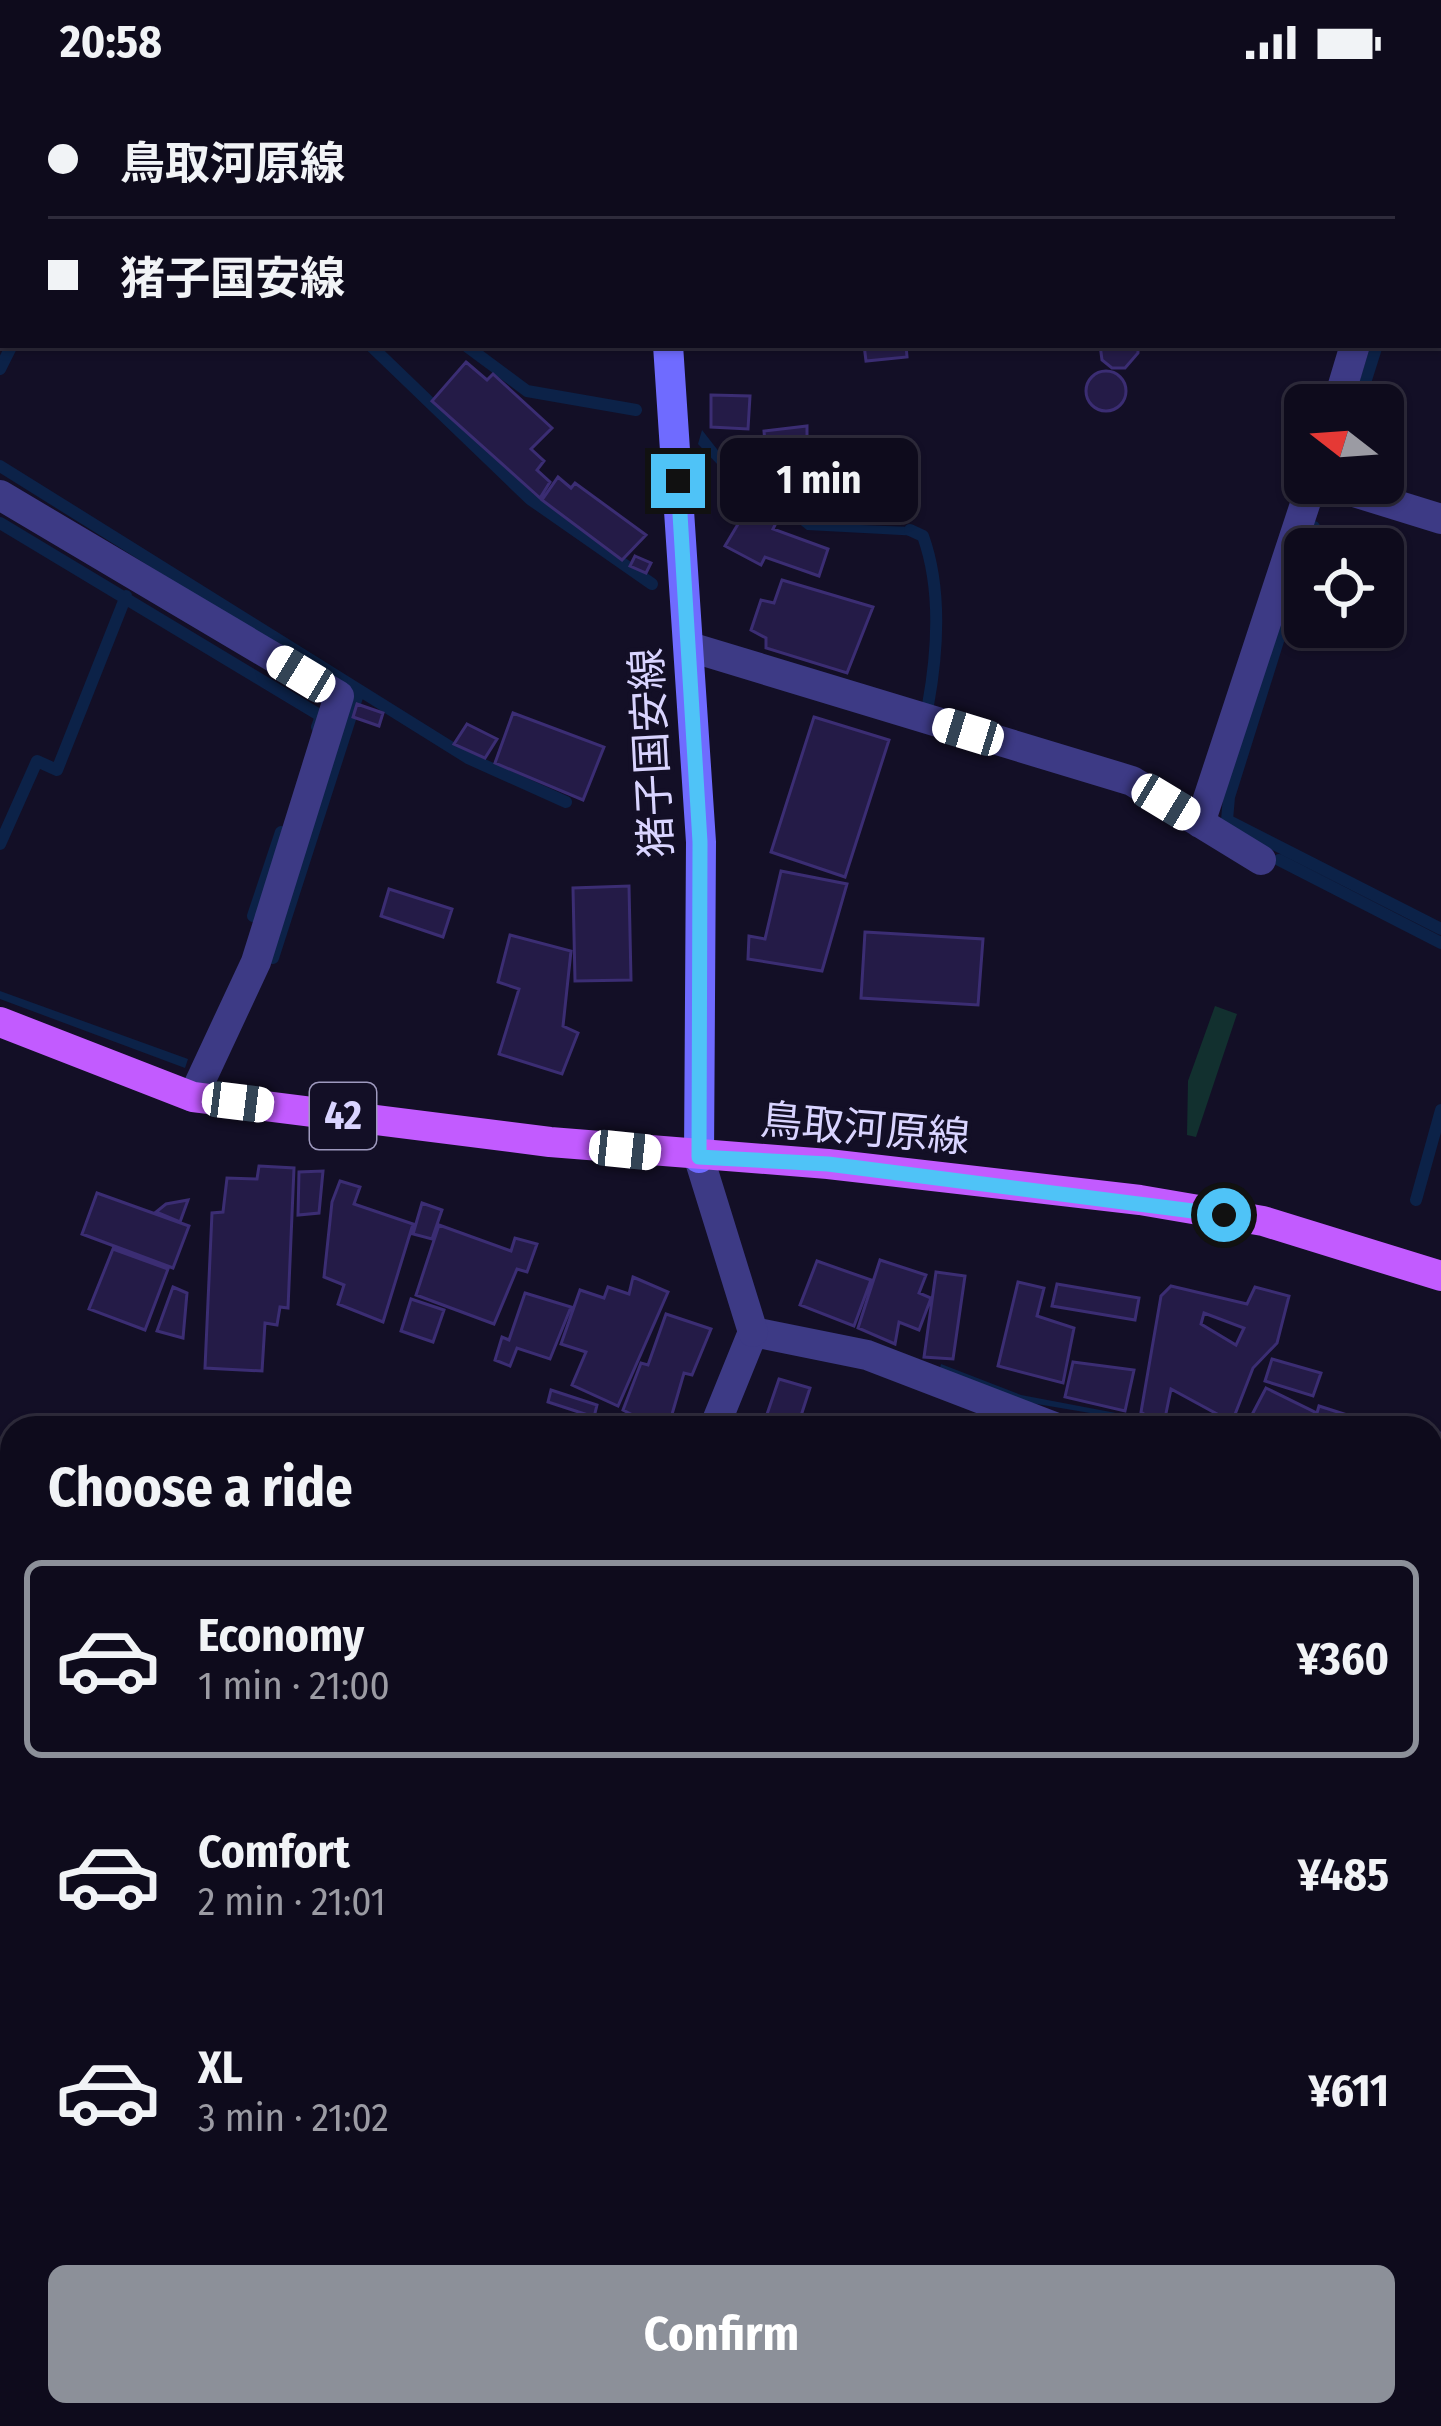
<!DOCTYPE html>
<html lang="en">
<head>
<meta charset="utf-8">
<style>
  :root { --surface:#0e0b1c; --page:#171425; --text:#f1f3f6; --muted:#9b9ba3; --line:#2e2b3b; --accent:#8c9099 }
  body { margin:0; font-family:"Fira Sans Condensed","Noto Sans JP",sans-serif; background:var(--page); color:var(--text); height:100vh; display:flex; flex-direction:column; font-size:45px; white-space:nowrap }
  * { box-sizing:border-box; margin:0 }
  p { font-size:39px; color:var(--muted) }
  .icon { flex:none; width:66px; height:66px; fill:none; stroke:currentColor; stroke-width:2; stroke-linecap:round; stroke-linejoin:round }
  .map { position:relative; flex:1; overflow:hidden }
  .sheet { position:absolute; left:0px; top:1332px; width:1443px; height:1011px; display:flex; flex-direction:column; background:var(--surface); border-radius:36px 36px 0 0; box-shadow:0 3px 9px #0004,0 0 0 3px var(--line) }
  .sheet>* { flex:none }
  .hud { position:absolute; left:0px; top:0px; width:1443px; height:264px; box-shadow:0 3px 9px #0004,0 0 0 3px var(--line); display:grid; align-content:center; height:264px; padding:0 48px; background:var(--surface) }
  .needle { width:78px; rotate:287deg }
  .controls { position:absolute; left:1284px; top:300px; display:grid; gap:24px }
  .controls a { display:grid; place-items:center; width:120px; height:120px; border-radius:18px; background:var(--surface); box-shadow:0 3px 9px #0004,0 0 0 3px var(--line); font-size:60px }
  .end { position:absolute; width:54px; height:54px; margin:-27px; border:15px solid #4fc3f7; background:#111; box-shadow:0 0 0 6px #111 }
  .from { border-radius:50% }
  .bubble { position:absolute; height:84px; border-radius:18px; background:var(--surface); box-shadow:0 3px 9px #0004,0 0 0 3px var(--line); font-size:39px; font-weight:700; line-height:84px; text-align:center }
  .car { position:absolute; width:36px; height:72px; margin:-36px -18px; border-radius:15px; box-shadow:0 0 9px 3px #0007; background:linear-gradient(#fff 24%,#345 0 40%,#fff 0 76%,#345 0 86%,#fff 0) }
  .hud b { display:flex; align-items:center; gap:42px; height:114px; font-size:45px }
  .hud b+b { border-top:3px solid var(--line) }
  .hud i { width:30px; height:30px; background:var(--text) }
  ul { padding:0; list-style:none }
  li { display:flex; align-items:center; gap:36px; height:198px; margin:0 24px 18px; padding:0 24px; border:6px solid transparent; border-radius:18px }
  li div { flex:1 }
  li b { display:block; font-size:45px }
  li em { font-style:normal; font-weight:700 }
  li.active { border-color:var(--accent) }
  li>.icon { width:108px; height:108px; stroke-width:1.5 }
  h2 { padding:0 48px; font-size:54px; line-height:144px }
  .action { display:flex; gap:24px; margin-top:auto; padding:24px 48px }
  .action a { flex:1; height:138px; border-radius:18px; background:var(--accent); color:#fff; font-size:48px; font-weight:700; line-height:138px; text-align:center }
  .status { display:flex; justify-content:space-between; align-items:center; height:84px; padding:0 60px; background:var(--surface); direction:ltr }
  .status svg { height:33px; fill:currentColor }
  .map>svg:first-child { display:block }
</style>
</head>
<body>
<div class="status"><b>20:58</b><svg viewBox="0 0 49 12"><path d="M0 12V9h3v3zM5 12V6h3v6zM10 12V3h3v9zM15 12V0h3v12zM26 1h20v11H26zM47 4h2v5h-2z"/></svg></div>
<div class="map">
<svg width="1441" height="2342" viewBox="0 0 1441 2342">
  <rect width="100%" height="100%" fill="#130f26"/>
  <!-- green -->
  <path fill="#12302f" d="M1215 922 1237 930 1196 1053 1187 1051 1188 997Z
    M4 1409 12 1412V1792L0 1788Z"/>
  <!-- water -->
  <path fill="#0c2248" d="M702 346 745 401 791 423 809 439 912 443 922 447 920 452 807 446 772 418 740 404 698 360Z
    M0 907 188 975 185 984 0 915Z
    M941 1280 1021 1311 1116 1329 1145 1344 1108 1332 1019 1317 939 1287Z
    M301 2331H376L469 2342H349Z"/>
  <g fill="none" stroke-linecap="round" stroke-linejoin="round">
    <!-- stream -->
    <path stroke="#0c2248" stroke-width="12" d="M215 0 218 3
      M142 3 143 0
      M1440 59 1441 56
      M0 187 3 181
      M370 261 530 415 652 500
      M465 261 527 307 636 326
      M0 285 12 261
      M1358 321 1377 261
      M0 382 468 674 566 718
      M0 439 321 632 317 643
      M910 446 923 452C942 505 938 566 928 621
      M1307 465 1314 443
      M1305 471 1229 713 1227 736 1441 845
      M0 760 37 677 57 686 126 512
      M1279 776 1441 859
      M253 832 281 748
      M273 874 359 607
      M1416 1116 1441 1026
      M0 1399 12 1404
      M0 2173 12 2177"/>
  </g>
  <!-- building -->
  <path fill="#241b47" stroke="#3b2d73" stroke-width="3" fill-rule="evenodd" d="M864 261H906L907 273 866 277Z
    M1100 261H1138V269L1125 284H1112L1102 276Z
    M466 278 487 296 493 290 552 344 531 365 544 377 537 386 550 398 540 414 432 317Z
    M1086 307a20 20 0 1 1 40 0a20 20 0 1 1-40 0Z
    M711 311 750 312 748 345 711 343Z
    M807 342V370L901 367 903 426 811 431 808 403 769 407 764 347Z
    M558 393 571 404 575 399 646 451 622 476 542 416Z
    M750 420 778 435 773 445 828 465 819 492 765 473 761 481 725 462Z
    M635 472 651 479 646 489 630 482Z
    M782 496 873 523 847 589 766 564V554L751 546 761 516 774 519Z
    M357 620 383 629 379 642 353 633Z
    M513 629 604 663 583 716 495 679Z
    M814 633 889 656 845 793 771 768Z
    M467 640 497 655 485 674 454 660Z
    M781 787 847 800 822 887 748 875 749 852 765 855Z
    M629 802 631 896 575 897 573 804Z
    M389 805 452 825 443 853 381 832Z
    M865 848 983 855 978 921 861 914Z
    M510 851 571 867 563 942 578 949 562 990 499 970 519 905 498 898Z
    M259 1082 294 1084 288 1224 280 1223 277 1241 265 1239 262 1287 205 1284 212 1129 223 1128 227 1094 257 1095Z
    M323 1087 319 1129 298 1131 299 1088Z
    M340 1097 360 1103 354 1120 413 1140 383 1238 338 1220 344 1201 324 1193 332 1118Z
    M97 1109 189 1142 173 1184 82 1150Z
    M188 1116 180 1138 156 1128 166 1120Z
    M422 1119 442 1126 432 1155 413 1150Z
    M439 1141 511 1167 515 1154 537 1160 527 1188 517 1185 494 1240 416 1211Z
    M113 1165 168 1185 145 1246 89 1225Z
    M880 1176 926 1191 919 1209 931 1214 919 1246 899 1238 895 1260 858 1244Z
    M817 1177 871 1196 854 1242 800 1221Z
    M936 1188 965 1192 953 1275 924 1273Z
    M633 1193 668 1208 618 1322 572 1301 586 1268 561 1260 580 1206 604 1214 608 1203 629 1210Z
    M1018 1198 1044 1204 1037 1232 1074 1244 1063 1299 998 1282Z
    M1057 1200 1139 1214 1135 1236 1052 1222Z
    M1171 1202 1247 1220 1255 1203 1289 1212 1277 1259 1253 1284 1232 1338 1171 1305 1163 1344 1141 1328 1161 1212ZM1204 1229 1244 1244 1236 1261 1201 1240Z
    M173 1203 187 1209 183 1254 157 1247Z
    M525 1209 571 1223 550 1275 517 1264 510 1282 495 1276 502 1253 509 1256Z
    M411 1215 444 1226 433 1258 401 1247Z
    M666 1230 711 1245 692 1291 684 1289 668 1344H658L623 1326 641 1279 648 1281Z
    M1272 1275 1321 1289 1313 1312 1265 1297Z
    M1073 1278 1134 1286 1125 1327 1065 1313Z
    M779 1295 810 1304 797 1344 764 1339Z
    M1266 1304 1317 1329 1319 1322 1344 1330 1338 1344H1245Z
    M551 1306 597 1321 594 1333 548 1318Z
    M1365 1331 1392 1344H1359Z
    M835 1334 857 1341 856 1344H832Z
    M1441 1348V1463L1431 1457V1370Z
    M1431 1489 1441 1494 1439 1530 1431 1526Z
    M1431 1692 1441 1701V1736L1433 1744Z
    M1441 1877V1905L1431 1886Z
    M1441 1958V1995L1431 1978V1963Z
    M1441 2002V2114L1431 2099V2009Z
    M1431 2206 1441 2220 1431 2237Z
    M1434 2245 1441 2249V2323L1431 2316Z
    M810 2331H845L840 2342Z
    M915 2331H950L944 2342Z
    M1086 2331H1123L1118 2342H1083Z
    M1343 2331H1418L1415 2342H1339Z
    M1219 2333 1265 2339 1218 2342Z"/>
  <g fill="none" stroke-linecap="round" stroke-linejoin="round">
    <!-- minor -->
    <path stroke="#3d3a85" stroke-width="30" d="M119 3 121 0
      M1437 3 1438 0
      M0 239 3 233
      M1337 321 1355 261
      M1325 399 1441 435
      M0 411 339 612 256 878 193 1013
      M690 563 1132 697 1261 776
      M1200 739 1312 399
      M714 1344 753 1248 867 1271 1057 1344
      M1431 1546 1441 1552
      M1431 2172 1441 2165
      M0 2257 12 2262
      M185 2331 213 2342
      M336 2342 340 2331
      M728 2342 729 2331
      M1299 2342 1302 2331"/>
    <!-- tertiary -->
    <path stroke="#3d3a85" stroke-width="30" d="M699 1074 753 1248"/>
    <!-- secondary -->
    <path stroke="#6f6bff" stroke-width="30" d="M649 0V3
      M668 261 701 758 699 1074"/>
    <!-- primary -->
    <path stroke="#c25bff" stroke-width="30" d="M0 938 193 1013 550 1058 828 1080 1140 1116 1263 1137 1441 1192"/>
  </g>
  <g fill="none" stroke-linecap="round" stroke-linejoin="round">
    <!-- route -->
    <path stroke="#4fc3f7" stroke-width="15" d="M678 397 700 758 699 1073 828 1080 1224 1131"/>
  </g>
  <g text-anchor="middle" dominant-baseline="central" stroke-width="9" stroke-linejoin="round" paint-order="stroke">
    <!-- shield labels -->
    <rect fill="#130f26" stroke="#9e99be" stroke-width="3" x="310" y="999" width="66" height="66" rx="9"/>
    <g font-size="39" font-weight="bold" fill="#d9d4ff">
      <text x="343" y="1032">42</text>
    </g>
    <!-- street labels -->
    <g font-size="42" fill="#d9d4ff" stroke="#130f26">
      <text transform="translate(652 669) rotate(-93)">猪子国安線</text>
      <text transform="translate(865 1045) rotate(5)">鳥取河原線</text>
    </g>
  </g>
</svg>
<div class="controls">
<a><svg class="needle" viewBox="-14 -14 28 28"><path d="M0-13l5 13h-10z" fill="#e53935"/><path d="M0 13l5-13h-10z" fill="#9b9ba3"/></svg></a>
<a><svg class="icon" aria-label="locate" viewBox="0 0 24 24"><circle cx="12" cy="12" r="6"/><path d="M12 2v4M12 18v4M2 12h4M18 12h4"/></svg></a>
</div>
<i class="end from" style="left:1224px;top:1131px"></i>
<i class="end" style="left:678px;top:397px"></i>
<div class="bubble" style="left:720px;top:354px;width:198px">1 min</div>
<i class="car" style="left:301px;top:590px;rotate:301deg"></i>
<i class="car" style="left:968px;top:648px;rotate:287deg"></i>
<i class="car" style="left:1166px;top:718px;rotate:121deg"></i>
<i class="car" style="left:238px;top:1018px;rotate:97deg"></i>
<i class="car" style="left:625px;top:1066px;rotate:96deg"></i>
<div class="hud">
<b><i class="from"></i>鳥取河原線</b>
<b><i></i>猪子国安線</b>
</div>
<section class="sheet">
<h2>Choose a ride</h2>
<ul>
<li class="active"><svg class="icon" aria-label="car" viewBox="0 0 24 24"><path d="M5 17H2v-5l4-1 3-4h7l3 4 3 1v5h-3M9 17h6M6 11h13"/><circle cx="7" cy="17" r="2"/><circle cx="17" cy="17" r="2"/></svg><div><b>Economy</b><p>1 min · 21:00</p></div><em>¥360</em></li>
<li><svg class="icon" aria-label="car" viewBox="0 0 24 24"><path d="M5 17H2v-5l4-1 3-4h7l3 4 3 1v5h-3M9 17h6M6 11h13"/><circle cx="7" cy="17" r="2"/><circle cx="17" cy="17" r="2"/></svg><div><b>Comfort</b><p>2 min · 21:01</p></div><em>¥485</em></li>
<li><svg class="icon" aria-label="car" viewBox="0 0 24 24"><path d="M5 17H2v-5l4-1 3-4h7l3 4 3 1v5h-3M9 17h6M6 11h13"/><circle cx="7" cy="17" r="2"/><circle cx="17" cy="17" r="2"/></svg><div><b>XL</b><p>3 min · 21:02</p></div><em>¥611</em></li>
</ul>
<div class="action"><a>Confirm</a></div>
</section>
</div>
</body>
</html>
